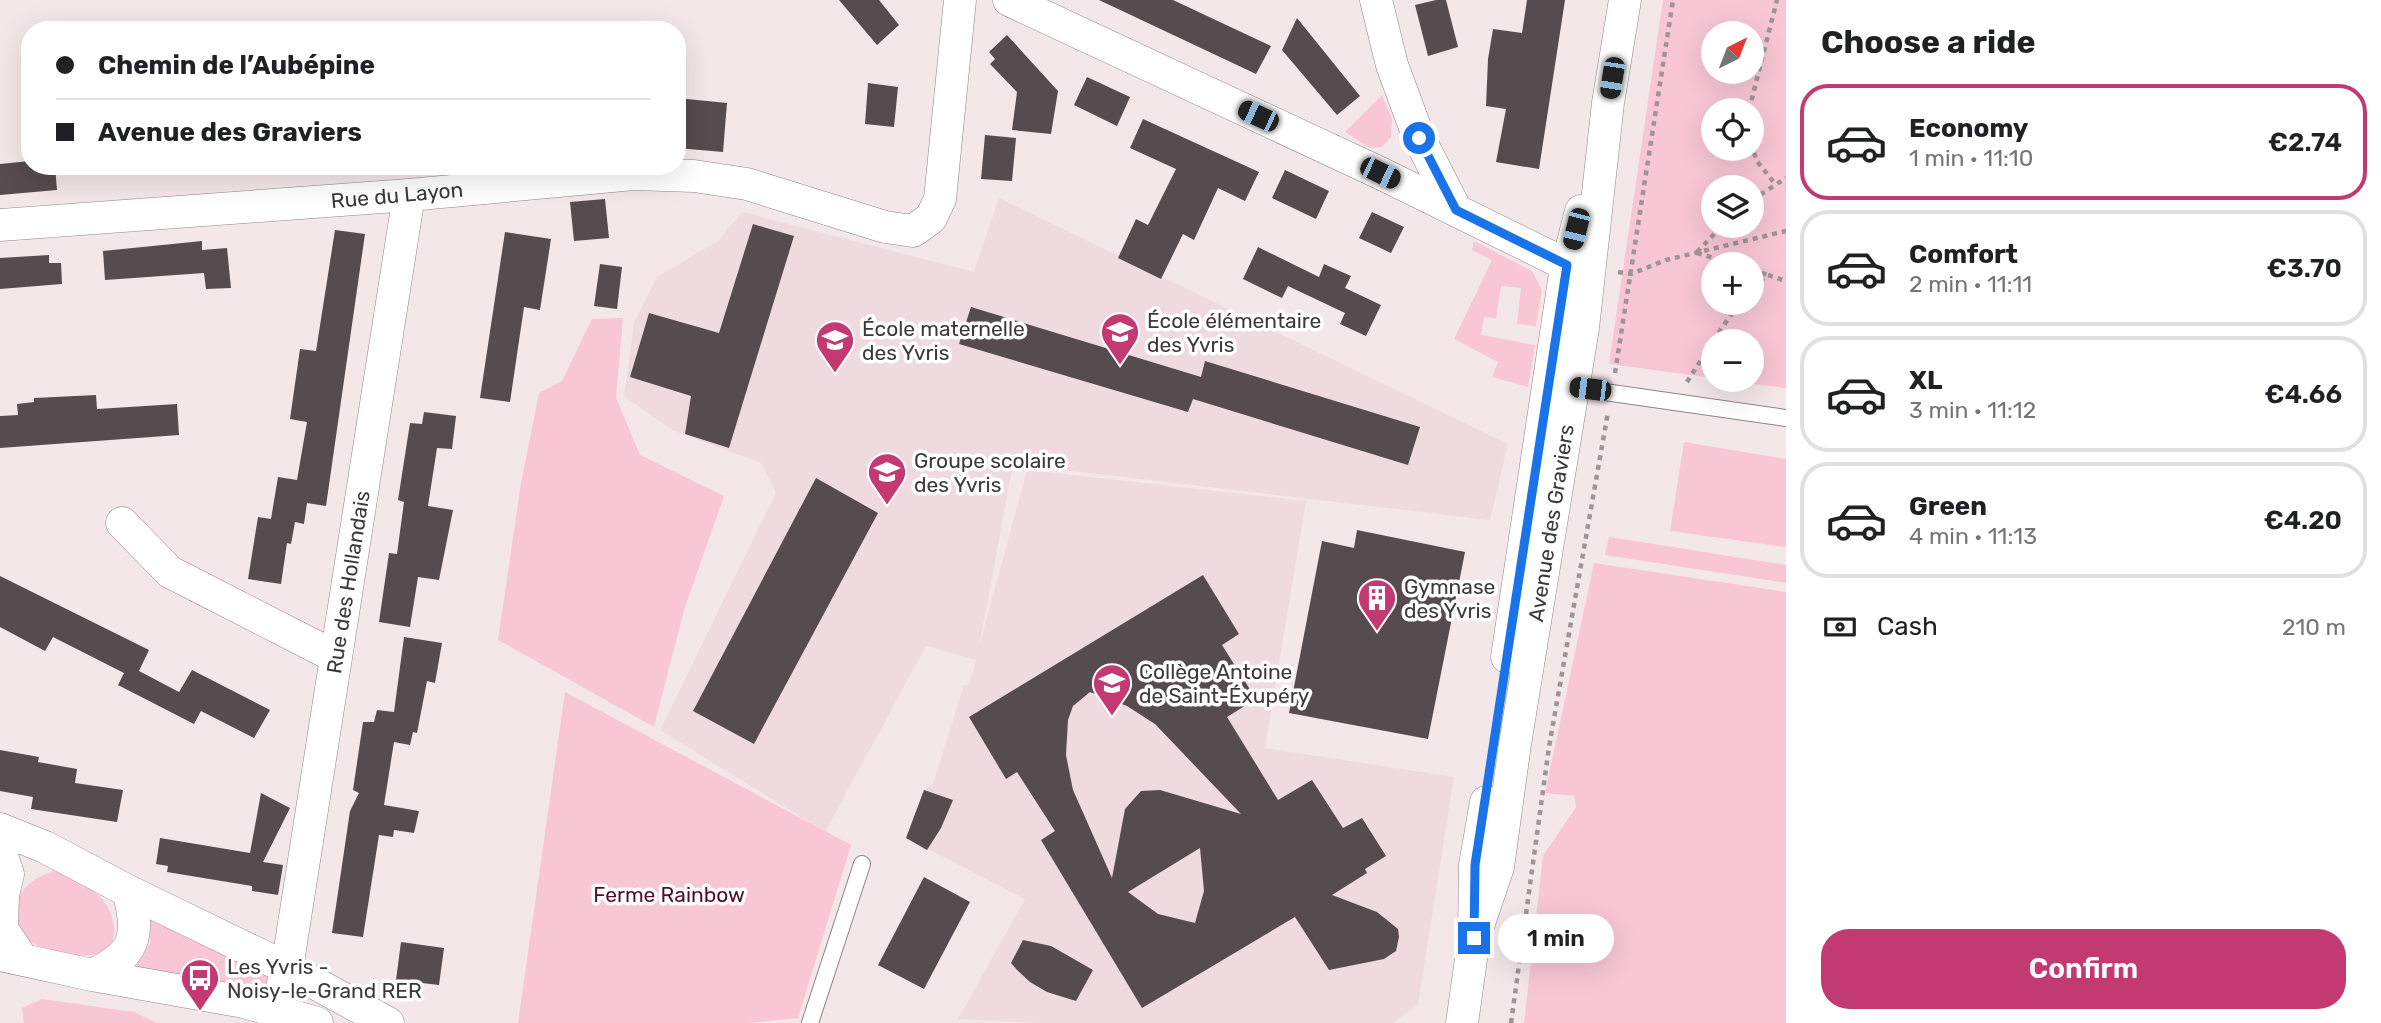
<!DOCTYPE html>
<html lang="en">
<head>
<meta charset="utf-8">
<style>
  :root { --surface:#fff; --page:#f6f6f6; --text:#202124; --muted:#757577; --line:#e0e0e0; --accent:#c33972 }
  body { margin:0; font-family:Rubik,sans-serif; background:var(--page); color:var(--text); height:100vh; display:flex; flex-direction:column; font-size:26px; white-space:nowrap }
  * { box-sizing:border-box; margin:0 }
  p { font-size:23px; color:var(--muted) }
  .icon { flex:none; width:38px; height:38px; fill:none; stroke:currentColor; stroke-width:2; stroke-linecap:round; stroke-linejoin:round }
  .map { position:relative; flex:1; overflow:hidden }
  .panel { display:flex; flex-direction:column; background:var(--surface); width:595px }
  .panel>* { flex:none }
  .hud { position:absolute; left:21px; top:21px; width:665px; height:154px; border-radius:28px; box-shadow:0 7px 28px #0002; display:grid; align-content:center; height:154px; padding:0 35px; background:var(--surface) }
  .needle { width:46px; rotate:42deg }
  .tools { position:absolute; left:1701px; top:21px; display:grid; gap:14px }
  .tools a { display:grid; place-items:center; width:63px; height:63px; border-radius:50%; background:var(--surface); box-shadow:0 7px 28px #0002; font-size:35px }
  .end { position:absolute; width:32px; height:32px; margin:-16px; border:9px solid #1a73e8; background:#fff; box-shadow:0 0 0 4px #fff }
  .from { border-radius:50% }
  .bubble { position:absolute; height:49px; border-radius:24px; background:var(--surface); box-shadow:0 7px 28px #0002; font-size:23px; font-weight:600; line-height:49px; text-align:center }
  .car { position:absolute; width:21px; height:42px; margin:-21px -10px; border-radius:9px; box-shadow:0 0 5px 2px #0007; background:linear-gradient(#222 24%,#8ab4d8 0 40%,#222 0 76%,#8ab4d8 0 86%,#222 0) }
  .hud b { display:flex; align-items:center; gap:24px; height:66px; font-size:26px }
  .hud b+b { border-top:2px solid var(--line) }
  .hud i { width:18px; height:18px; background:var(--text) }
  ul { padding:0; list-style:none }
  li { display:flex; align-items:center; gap:21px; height:116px; margin:0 14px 10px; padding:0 21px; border:4px solid var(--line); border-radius:28px }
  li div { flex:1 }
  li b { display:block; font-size:26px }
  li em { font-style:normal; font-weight:600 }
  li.selected { border-color:var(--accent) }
  li>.icon { width:63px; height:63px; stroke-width:1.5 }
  h2 { padding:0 35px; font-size:32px; line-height:84px }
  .pay { display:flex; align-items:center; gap:18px; height:77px; padding:0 35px; font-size:26px }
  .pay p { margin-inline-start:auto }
  .cta { display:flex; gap:14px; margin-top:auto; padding:14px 35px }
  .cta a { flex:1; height:80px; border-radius:28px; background:var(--accent); color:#fff; font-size:28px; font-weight:600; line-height:80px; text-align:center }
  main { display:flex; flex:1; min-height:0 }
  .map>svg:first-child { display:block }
</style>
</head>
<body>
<main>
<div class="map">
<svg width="1786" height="1023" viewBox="0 0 1786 1023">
  <rect width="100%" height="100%" fill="#f4e7ea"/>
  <!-- built -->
  <path fill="#efdae0" d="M999 198 1508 444 1490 520 1013 464 979 647 1027 470 1306 501 1265 748 1454 777 1418 1005 1393 1023H1040L958 1019 1025 899 907 838 924 790 933 784 964 685H969L976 660 926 646 825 832 660 730 776 493 761 463 672 430 624 396 634 323 657 277 718 241 742 212 974 272Z"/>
  <!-- green -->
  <path fill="#f8c6d4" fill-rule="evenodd" d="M1663 0H1786V388L1723 380H1752V341H1713V378L1609 364ZM1713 33H1752V72H1713ZM1713 110H1752V149H1713ZM1713 187H1752V226H1713ZM1713 264H1752V303H1713Z
    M1382 95 1392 119 1391 137 1382 147 1370 148 1345 132Z
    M1474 241 1532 271 1542 290 1536 326 1517 324 1521 288 1501 286 1496 318 1484 317 1481 335 1535 345 1528 387 1492 377 1498 362 1454 339 1492 260 1472 250Z
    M623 318 616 398 640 455 724 496 684 610 654 727 498 640 521 483 539 393 562 381 592 319Z
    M1684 442 1786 459V547L1670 531Z
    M1609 537 1786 565V583L1605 555Z
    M1594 563 1786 592V1023H1524L1543 856 1576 807 1574 796 1545 793Z
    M565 692 851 845 798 1018 749 1023H518Z
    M56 870C80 883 107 892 113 921 120 957 89 959 64 953 37 947 8 939 17 903 22 884 39 876 56 870Z
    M151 917 268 974 266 990 135 968 150 943Z
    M42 999 134 1012 157 1023H24L22 1008Z"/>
  <!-- building -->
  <path fill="#564b4e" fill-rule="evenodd" d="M839 0H879L899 25 877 45Z
    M1099 0H1173L1271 46 1256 74Z
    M1436 0H1446L1458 47 1428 56 1415 5Z
    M1527 0H1565L1539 169 1496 162 1506 109 1486 106 1488 59 1493 29 1522 33Z
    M1297 18 1360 96 1337 115 1282 50Z
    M1007 35 1058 91 1051 134 1012 130 1017 92 990 64 995 59 989 52Z
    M1087 77 1130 97 1117 126 1074 105Z
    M868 83 898 87 894 127 865 124Z
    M677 98 727 103 723 152 677 148Z
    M1143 119 1259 172 1245 201 1218 188 1194 240 1183 234 1161 279 1118 258 1136 219 1148 225 1176 169 1130 148Z
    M985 135 1016 138 1012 181 981 179Z
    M30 161V166H55L57 190 0 195V164Z
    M1285 170 1329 191 1316 219 1272 198Z
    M605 199 609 238 574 241 570 202Z
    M1372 212 1404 227 1391 253 1359 238Z
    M753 224 794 236 729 448 685 434 691 396 630 377 649 313 719 333Z
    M335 230 365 234 326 506 307 503 304 524 295 522 291 544 287 543 281 584 248 579 258 517 271 519 278 477 297 480 307 422 290 419 300 349 316 351Z
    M505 232 551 239 540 310 524 307 510 402 480 398Z
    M202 241V250L227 248 231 288 206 289 204 273 105 280 103 251Z
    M1258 247 1319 277 1324 264 1351 276 1345 288 1381 305 1366 336 1340 324 1345 313 1288 286 1282 298 1243 279Z
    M49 255V263H61L62 284 0 289V258Z
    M600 264 622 267 617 309 594 306Z
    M971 307 1201 377 1205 361 1420 427 1408 465 1193 399 1188 412 959 344Z
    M96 395 97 409 177 404 179 435 0 448V416L18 415 17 404 34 402V398Z
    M424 412 456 416 452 449 437 448 428 506 453 510 439 580 418 577 410 627 379 622 389 553 397 554 404 502 398 500 410 423 422 424Z
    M816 478 878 513 754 744 693 711Z
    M1357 530 1465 552 1428 739 1289 713 1322 541 1354 548Z
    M1203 575 1239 634 1222 645 1256 699 1227 717 1278 800 1312 780 1343 828 1362 818 1386 856 1365 869 1367 873 1332 895 1377 912 1398 929 1399 937 1396 951 1384 959 1329 970 1295 917 1142 1008 1041 840 1055 831 1017 772 1006 779 969 717ZM1090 692 1127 706 1155 724 1241 814 1160 790 1141 791 1125 809 1112 878 1073 790 1066 755 1068 720 1073 706ZM1200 848 1204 891 1195 923 1158 914 1128 892Z
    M0 576 149 650 139 671 179 692 192 670 270 710 254 738 201 711 194 724 118 685 124 673 53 637 45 651 0 627Z
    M404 637 442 643 435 683 427 681 417 733 413 732 410 745 394 742 384 805 419 811 414 833 394 830 393 837 379 835 363 937 332 933 350 811 359 793 353 790 363 722H374L377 710 394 712Z
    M0 750 39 757 38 762 77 769 75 783 123 790 117 822 31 809 33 797 0 791Z
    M924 790 953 800 941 828 927 850 906 838Z
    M261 793 290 808 263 862 283 865 278 895 252 891V886L167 872 168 866 156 864 160 838 250 853Z
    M924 877 970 902 924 989 878 965Z
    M1023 940 1051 946 1093 970 1076 1001 1047 992 1030 982 1017 970 1011 963Z
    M401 942 444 948 439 985 396 980Z"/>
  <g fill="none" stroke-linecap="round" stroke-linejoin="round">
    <!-- service casing -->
    <g stroke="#908487" stroke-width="18">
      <path id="service" d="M1570 387 1786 418
        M810 1023 862 864"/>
    </g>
    <!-- minor casing -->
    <g stroke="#908487" stroke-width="33">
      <path id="minor" d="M1009 0 1380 173 1585 274
        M1376 0 1392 65 1419 138 1456 210
        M0 225 409 195 634 174 694 176 747 184 885 227 913 231 931 218 940 199 960 0
        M122 523 170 572 336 657
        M1507 657 1565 274 1581 211
        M0 829 45 847 128 891 287 968 388 1023
        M0 850 8 874 3 895 2 929 22 959
        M1474 938 1498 867 1515 744 1583 328 1608 103 1625 0
        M0 955 92 975 244 1002 317 1023
        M92 975C135 955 141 936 128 891
        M276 1012 287 968 409 195
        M1462 1023 1474 938 1475 865 1486 802"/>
    </g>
    <!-- path -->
    <path stroke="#9f9597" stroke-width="4.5" stroke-dasharray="5 5" stroke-linecap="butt" d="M1749 110 1777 0
      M1752 143 1756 160 1776 185
      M1752 200 1786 178
      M1697 252 1722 226
      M1697 253 1733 264
      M1752 270 1768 275
      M1618 272 1631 274 1666 260 1786 231
      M1752 287 1768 275 1786 281
      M1713 341 1739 303
      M1615 373 1673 0
      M1687 382 1713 341
      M1511 1023 1549 747 1608 412"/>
    <!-- service -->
    <use href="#service" stroke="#fff" stroke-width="16"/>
    <!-- minor -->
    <use href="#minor" stroke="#fff" stroke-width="32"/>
  </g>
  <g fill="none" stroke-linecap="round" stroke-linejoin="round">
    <!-- route -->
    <path stroke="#1a73e8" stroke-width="9" d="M1419 138 1456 210 1567 265 1475 865 1474 938"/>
  </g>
  <!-- icons -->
  <defs>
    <g id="school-pin" transform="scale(2.0125)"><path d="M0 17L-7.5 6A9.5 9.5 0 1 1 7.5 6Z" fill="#c33972" stroke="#fff"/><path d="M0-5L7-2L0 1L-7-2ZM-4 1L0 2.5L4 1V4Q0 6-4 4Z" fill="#fff"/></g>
    <g id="building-pin" transform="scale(2.0125)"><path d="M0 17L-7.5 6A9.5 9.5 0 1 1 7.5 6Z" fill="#c33972" stroke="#fff"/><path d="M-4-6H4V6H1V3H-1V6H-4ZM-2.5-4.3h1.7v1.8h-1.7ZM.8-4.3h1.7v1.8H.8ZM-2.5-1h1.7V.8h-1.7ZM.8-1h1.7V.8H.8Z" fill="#fff"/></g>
    <g id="bus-pin" transform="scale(2.0125)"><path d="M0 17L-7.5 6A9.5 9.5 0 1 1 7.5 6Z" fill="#c33972" stroke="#fff"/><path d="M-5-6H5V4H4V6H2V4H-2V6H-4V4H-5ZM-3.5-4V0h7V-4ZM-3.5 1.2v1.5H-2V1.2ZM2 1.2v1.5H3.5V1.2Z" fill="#fff"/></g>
  </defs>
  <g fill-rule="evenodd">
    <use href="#school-pin" x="1120" y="332"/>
    <use href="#school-pin" x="835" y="340"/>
    <use href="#school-pin" x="887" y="472"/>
    <use href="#building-pin" x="1377" y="598"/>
    <use href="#school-pin" x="1112" y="683"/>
    <use href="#bus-pin" x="200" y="978"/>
  </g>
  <g text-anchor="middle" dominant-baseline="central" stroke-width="7" stroke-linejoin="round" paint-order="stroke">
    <!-- street labels -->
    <g font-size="21" fill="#3d3839" stroke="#fff">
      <text transform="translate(397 195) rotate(-5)">Rue du Layon</text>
      <text transform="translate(1551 523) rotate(-81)">Avenue des Graviers</text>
      <text transform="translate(348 582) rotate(-81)">Rue des Hollandais</text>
    </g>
    <!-- poi labels -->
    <g font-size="21" fill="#3d3839" stroke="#fff" text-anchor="start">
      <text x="1147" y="320">École élémentaire<tspan x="1147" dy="24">des Yvris</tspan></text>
      <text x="862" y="328">École maternelle<tspan x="862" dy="24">des Yvris</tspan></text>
      <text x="914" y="460">Groupe scolaire<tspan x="914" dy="24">des Yvris</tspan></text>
      <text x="1404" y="586">Gymnase<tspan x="1404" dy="24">des Yvris</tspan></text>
      <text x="1139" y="671">Collège Antoine<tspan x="1139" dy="24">de Saint-Éxupéry</tspan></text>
      <text x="227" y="966">Les Yvris -<tspan x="227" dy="24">Noisy-le-Grand RER</tspan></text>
    </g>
    <!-- park labels -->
    <g font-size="21" fill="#540d2c" stroke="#fff">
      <text x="669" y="894">Ferme Rainbow</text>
    </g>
  </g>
</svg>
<div class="tools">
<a><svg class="needle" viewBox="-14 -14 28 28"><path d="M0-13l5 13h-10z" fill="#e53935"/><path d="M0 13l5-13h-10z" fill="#757577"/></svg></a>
<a><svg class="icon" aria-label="locate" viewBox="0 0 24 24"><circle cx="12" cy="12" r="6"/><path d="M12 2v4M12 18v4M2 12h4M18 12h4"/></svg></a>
<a><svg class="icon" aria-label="layers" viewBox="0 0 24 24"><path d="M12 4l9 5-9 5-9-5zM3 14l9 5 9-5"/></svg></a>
<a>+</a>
<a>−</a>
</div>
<i class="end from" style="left:1419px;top:138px"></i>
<i class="end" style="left:1474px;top:938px"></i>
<div class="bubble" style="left:1498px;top:914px;width:116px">1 min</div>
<i class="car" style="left:1612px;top:78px;rotate:189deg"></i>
<i class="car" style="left:1258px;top:116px;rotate:295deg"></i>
<i class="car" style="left:1380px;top:173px;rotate:116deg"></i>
<i class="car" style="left:1576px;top:229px;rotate:194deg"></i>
<i class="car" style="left:1590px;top:389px;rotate:277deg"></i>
<div class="hud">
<b><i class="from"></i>Chemin de l’Aubépine</b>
<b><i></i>Avenue des Graviers</b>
</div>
</div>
<section class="panel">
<h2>Choose a ride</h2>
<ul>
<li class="selected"><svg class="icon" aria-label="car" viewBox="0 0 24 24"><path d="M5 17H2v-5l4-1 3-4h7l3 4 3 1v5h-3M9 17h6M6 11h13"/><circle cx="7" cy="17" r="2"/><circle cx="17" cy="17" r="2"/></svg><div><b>Economy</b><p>1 min · 11:10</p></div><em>€2.74</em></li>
<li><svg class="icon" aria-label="car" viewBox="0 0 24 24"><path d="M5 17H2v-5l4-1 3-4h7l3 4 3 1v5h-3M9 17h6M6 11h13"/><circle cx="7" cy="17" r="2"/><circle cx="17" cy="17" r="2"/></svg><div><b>Comfort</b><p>2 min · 11:11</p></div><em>€3.70</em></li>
<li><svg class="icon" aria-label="car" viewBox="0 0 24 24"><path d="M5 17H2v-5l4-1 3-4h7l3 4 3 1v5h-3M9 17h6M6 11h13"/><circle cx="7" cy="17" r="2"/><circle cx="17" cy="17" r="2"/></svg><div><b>XL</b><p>3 min · 11:12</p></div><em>€4.66</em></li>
<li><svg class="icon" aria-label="car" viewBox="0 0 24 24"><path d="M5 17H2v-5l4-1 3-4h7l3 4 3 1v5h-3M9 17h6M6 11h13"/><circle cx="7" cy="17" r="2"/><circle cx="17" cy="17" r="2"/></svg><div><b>Green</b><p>4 min · 11:13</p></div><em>€4.20</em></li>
</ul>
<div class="pay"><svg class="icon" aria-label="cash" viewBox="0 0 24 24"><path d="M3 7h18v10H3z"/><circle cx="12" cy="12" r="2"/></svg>Cash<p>210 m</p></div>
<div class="cta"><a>Confirm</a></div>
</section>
</main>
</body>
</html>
